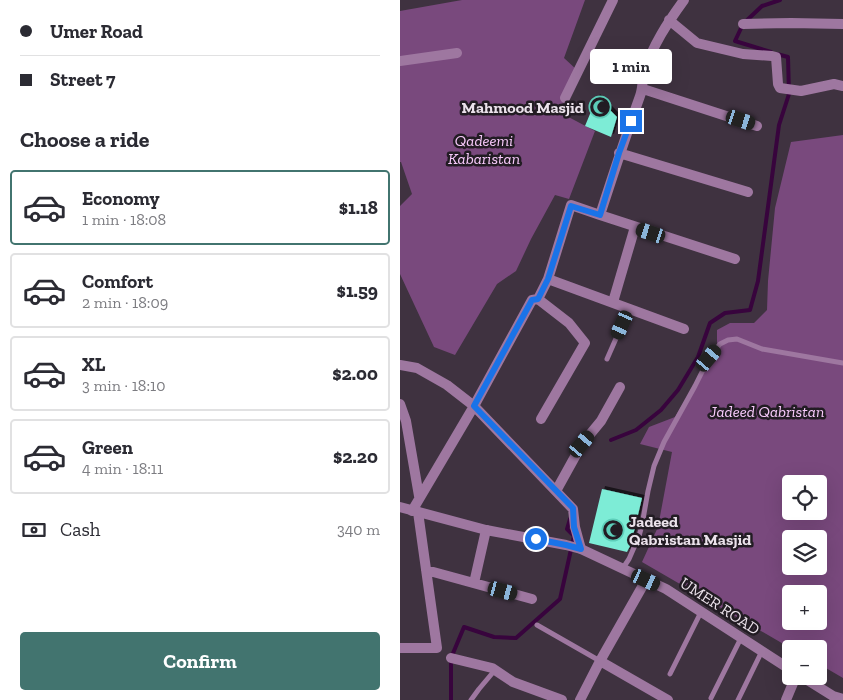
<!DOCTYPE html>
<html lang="en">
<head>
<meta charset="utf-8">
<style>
  :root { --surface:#fff; --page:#f2f2f3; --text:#2b2b33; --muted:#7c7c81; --line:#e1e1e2; --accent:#42746f }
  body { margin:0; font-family:"Zilla Slab",serif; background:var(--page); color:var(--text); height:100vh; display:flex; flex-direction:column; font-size:19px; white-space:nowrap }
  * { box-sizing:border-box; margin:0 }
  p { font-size:16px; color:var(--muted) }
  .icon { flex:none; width:28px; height:28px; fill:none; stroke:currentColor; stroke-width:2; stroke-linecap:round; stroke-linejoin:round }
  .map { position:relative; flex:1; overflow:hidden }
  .side { display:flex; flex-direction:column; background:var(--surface); width:400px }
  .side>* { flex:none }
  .top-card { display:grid; align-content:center; height:110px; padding:0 20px; background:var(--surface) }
  .buttons { position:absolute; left:382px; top:475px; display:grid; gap:10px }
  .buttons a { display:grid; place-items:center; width:45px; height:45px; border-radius:5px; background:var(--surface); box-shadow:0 5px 20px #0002; font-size:25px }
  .end { position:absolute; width:22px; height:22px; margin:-11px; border:6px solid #1a73e8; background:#fff; box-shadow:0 0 0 2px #fff }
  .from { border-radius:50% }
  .bubble { position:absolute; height:35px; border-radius:5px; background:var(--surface); box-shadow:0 5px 20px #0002; font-size:16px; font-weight:800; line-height:35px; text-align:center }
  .car { position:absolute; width:15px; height:30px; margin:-15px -8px; border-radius:6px; box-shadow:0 0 4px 1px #0007; background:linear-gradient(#222 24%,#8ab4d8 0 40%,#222 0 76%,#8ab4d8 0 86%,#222 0) }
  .top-card b { display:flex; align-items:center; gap:18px; height:48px; font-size:19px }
  .top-card b+b { border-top:1px solid var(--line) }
  .top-card i { width:12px; height:12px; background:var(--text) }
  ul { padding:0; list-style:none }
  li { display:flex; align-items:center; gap:15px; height:75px; margin:0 10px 8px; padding:0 10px; border:2px solid var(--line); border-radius:5px }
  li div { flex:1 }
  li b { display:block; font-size:19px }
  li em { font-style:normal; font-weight:800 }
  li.current { border-color:var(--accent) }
  li>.icon { width:45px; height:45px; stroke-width:1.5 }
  h2 { padding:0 20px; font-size:22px; line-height:60px }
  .pay { display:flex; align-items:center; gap:12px; height:55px; padding:0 20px; font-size:19px }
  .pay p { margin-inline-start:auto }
  .primary-button { display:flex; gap:10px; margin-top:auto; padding:10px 20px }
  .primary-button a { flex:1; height:58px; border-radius:5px; background:var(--accent); color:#fff; font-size:20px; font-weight:800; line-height:58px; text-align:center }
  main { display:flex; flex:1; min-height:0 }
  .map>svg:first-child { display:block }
</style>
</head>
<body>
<main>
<section class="side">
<div class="top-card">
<b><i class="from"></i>Umer Road</b>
<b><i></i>Street 7</b>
</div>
<h2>Choose a ride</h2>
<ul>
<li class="current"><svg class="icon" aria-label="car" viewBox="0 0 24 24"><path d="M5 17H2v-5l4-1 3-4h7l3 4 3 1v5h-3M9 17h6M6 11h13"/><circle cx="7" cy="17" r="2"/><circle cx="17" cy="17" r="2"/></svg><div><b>Economy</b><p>1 min · 18:08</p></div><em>$1.18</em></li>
<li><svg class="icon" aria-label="car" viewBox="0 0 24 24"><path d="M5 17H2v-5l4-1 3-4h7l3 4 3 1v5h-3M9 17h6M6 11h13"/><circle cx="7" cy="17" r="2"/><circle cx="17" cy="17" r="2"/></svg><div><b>Comfort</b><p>2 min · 18:09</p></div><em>$1.59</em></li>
<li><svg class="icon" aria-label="car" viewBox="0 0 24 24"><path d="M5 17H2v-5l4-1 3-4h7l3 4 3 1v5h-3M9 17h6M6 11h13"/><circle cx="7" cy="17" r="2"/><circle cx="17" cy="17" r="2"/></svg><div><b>XL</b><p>3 min · 18:10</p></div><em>$2.00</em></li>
<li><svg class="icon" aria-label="car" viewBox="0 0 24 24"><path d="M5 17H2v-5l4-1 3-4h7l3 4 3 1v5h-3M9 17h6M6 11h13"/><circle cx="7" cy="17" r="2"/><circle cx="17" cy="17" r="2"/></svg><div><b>Green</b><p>4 min · 18:11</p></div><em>$2.20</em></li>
</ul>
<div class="pay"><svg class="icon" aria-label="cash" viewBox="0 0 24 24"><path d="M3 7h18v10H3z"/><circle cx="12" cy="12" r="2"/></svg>Cash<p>340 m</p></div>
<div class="primary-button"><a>Confirm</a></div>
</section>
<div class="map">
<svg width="443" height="700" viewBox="0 0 443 700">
  <defs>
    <filter id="shadow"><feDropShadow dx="3" dy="-3" stdDeviation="0" flood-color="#0009"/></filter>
  </defs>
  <rect width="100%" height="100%" fill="#3f3240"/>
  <!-- green -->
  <path fill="#79497d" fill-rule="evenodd" d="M62 0H185L164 58 177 70 159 112 195 131 169 199 155 195 131 239 116 271 97 284 55 355 34 347 0 274V206L12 194 1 162H0V11Z
    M443 135V678L419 664V649H392L242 562 258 527 272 452 240 444 249 427 275 417 297 380 317 350V330L330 323H354L367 310 368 281 375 208 391 142ZM391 484H419V511H391ZM391 539H419V566H391ZM391 594H419V621H391Z"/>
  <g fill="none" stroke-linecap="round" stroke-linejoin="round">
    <!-- stream -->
    <path stroke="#38043d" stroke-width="4" d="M371 52 335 41 343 24 362 6 380 0
      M211 440 236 430 261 410 278 390 298 357 310 323 325 313 350 310 358 281 379 125 389 94 388 57 377 54
      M51 700V658L64 627 94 637 116 638 160 599 174 536 167 529 170 519"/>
  </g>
  <!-- building -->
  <path fill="#7decd6" filter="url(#shadow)" d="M197 97 217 117 211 137 185 126Z
    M202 489 242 498 231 544 227 552 189 543Z"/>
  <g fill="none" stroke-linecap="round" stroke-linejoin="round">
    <!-- service -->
    <path stroke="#9e77a0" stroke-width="5" d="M207 359 229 309
      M223 568 229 559 239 536 242 525 248 491 254 466 264 442 295 386 309 358 320 344 328 340 337 339 362 349 443 363
      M137 625 200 661
      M270 674 301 612
      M311 698 341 638
      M71 700 79 689 95 670
      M338 700 362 651"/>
    <!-- minor -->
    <path stroke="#9e77a0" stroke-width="10" d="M284 0C268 22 252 46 244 73 242 81 243 88 240 96 226 135 213 175 200 215L335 259
      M269 20 297 43 343 54 372 56 376 57 378 84 380 88 401 91 434 84 443 86
      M343 24 391 23 443 24
      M0 61 57 53
      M243 89 357 126
      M165 98 213 0
      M219 153 348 192
      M148 279 284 329
      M138 299 169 323 185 343 141 419
      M213 302 235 227
      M0 365 17 368 47 385 74 406 173 509 175 527 181 549
      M0 404 6 421 19 496
      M156 491 182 444 201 421 220 387
      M12 511 74 406 132 300 138 299 148 279 171 205 200 215
      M26 570 132 599
      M74 583 86 530
      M0 648H37L18 512
      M51 658 92 668 113 682 162 700
      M200 661 268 700
      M180 700 200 661 246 580
      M386 700 396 676"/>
    <!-- tertiary -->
    <path stroke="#9e77a0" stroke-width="10" d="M0 507 86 530 166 545 181 549 266 589 391 670
      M401 676 433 696 443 699"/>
  </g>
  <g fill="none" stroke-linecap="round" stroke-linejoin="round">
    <!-- route -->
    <path stroke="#1a73e8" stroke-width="6" d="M136 539 166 545 181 549 174 527 173 508 74 406 132 300 138 299 148 279 171 206 200 215 219 153 231 121"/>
  </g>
  <!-- icons -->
  <defs>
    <g id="mosque-ring" transform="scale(1.125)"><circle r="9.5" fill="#221c23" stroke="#5dceb9" stroke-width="1.5"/><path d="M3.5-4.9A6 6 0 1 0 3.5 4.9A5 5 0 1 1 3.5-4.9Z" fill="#5dceb9"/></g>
  </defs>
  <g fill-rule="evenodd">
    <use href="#mosque-ring" x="200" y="107"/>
    <use href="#mosque-ring" x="213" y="530"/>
  </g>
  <g text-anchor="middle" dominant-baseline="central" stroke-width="5" stroke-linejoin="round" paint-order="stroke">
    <!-- poi labels -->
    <g font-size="16" font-weight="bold" fill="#ebe2eb" stroke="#221c23" text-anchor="end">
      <text x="184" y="107">Mahmood Masjid</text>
      <text x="229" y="521" text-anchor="start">Jadeed<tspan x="229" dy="18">Qabristan Masjid</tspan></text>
    </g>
    <!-- park labels -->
    <g font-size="16" font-style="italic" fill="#f9cbfc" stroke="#221c23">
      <text x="84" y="140">Qadeemi<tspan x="84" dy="18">Kabaristan</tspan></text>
      <text x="367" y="411">Jadeed Qabristan</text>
    </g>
    <!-- street labels -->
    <g font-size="16" fill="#ebe2eb" stroke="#221c23">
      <text transform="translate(320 606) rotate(33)">UMER ROAD</text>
    </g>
  </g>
</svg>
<div class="buttons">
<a><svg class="icon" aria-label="locate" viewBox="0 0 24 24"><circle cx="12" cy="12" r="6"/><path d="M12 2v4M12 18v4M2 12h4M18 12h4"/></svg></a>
<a><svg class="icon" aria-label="layers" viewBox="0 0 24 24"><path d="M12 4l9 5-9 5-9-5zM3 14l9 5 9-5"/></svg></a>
<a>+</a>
<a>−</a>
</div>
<i class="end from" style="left:136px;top:539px"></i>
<i class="end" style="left:231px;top:121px"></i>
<div class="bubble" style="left:190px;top:49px;width:82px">1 min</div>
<i class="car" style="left:341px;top:120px;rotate:108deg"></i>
<i class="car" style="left:251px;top:233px;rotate:288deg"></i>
<i class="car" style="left:222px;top:325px;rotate:204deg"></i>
<i class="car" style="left:309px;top:358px;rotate:40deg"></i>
<i class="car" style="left:182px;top:444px;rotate:40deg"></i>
<i class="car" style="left:246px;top:580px;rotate:115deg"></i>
<i class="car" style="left:103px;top:591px;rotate:105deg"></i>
</div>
</main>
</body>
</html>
